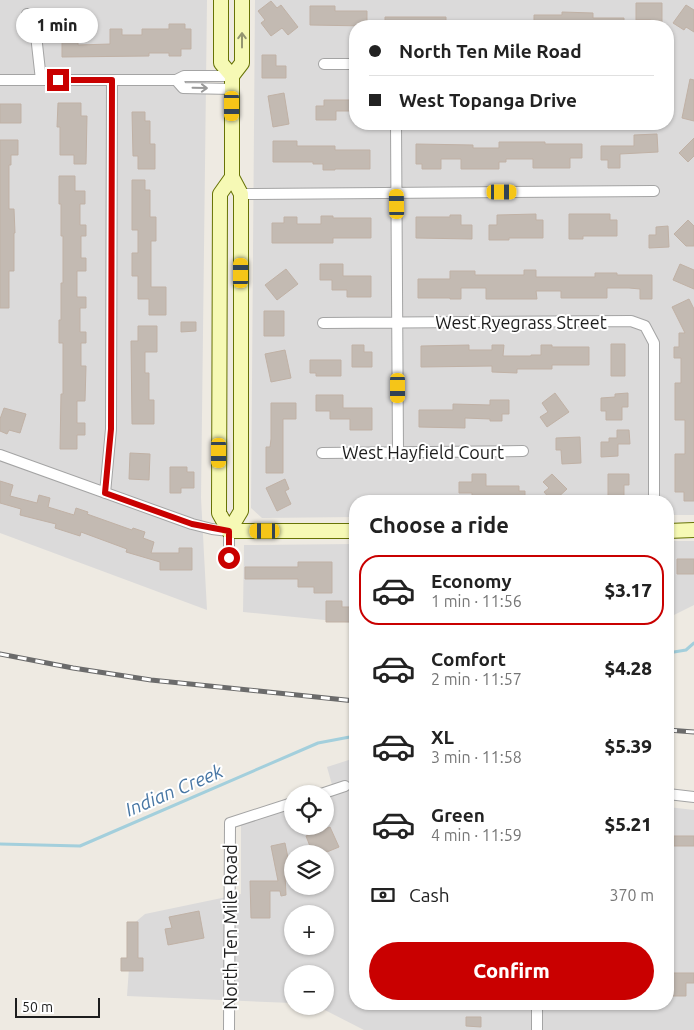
<!DOCTYPE html>
<html lang="en">
<head>
<meta charset="utf-8">
<style>
  :root { --surface:#fff; --page:#f2f2f2; --text:#222; --muted:#767676; --line:#e0e0e0; --accent:#c90000 }
  body { margin:0; font-family:Ubuntu,sans-serif; background:var(--page); color:var(--text); height:100vh; display:flex; flex-direction:column; font-size:19px; white-space:nowrap }
  * { box-sizing:border-box; margin:0 }
  p { font-size:16px; color:var(--muted) }
  .icon { flex:none; width:28px; height:28px; fill:none; stroke:currentColor; stroke-width:2; stroke-linecap:round; stroke-linejoin:round }
  .map { position:relative; flex:1; overflow:hidden }
  .details { position:absolute; left:349px; top:495px; width:325px; height:515px; display:flex; flex-direction:column; background:var(--surface); border-radius:20px; box-shadow:0 1px 4px #0004 }
  .details>* { flex:none }
  .top-card { position:absolute; left:349px; top:20px; width:325px; height:110px; border-radius:20px; box-shadow:0 1px 4px #0004; display:grid; align-content:center; height:110px; padding:0 20px; background:var(--surface) }
  .controls { position:absolute; left:284px; top:785px; display:grid; gap:10px }
  .controls a { display:grid; place-items:center; width:50px; height:50px; border-radius:50%; background:var(--surface); box-shadow:0 1px 4px #0004; font-size:25px }
  .scale { position:absolute; left:15px; bottom:12px; width:85px; box-sizing:border-box; padding-left:5px; border:2px solid #1d1d1d; border-top:0; font-size:14px; line-height:18px; white-space:nowrap; color:#1d1d1d; -webkit-text-stroke:4px #fff; paint-order:stroke }
  .end { position:absolute; width:22px; height:22px; margin:-11px; border:6px solid #c90000; background:#fff; box-shadow:0 0 0 2px #fff }
  .from { border-radius:50% }
  .bubble { position:absolute; height:35px; border-radius:18px; background:var(--surface); box-shadow:0 1px 4px #0004; font-size:16px; font-weight:800; line-height:35px; text-align:center }
  .car { position:absolute; width:15px; height:30px; margin:-15px -8px; border-radius:6px; box-shadow:0 0 4px 1px #0007; background:linear-gradient(#f5c518 24%,#345 0 40%,#f5c518 0 76%,#345 0 86%,#f5c518 0) }
  .top-card b { display:flex; align-items:center; gap:18px; height:48px; font-size:19px }
  .top-card b+b { border-top:1px solid var(--line) }
  .top-card i { width:12px; height:12px; background:var(--text) }
  ul { padding:0; list-style:none }
  li { display:flex; align-items:center; gap:15px; height:70px; margin:0 10px 8px; padding:0 10px; border:2px solid transparent; border-radius:20px }
  li div { flex:1 }
  li b { display:block; font-size:19px }
  li em { font-style:normal; font-weight:800 }
  li.active { border-color:var(--accent) }
  li>.icon { width:45px; height:45px; stroke-width:1.5 }
  h2 { padding:0 20px; font-size:22px; line-height:60px }
  .pay { display:flex; align-items:center; gap:12px; height:55px; padding:0 20px; font-size:19px }
  .pay p { margin-inline-start:auto }
  .button { display:flex; gap:10px; margin-top:auto; padding:10px 20px }
  .button a { flex:1; height:58px; border-radius:30px; background:var(--accent); color:#fff; font-size:20px; font-weight:800; line-height:58px; text-align:center }
  .map>svg:first-child { display:block }
</style>
</head>
<body>
<div class="map">
<svg width="694" height="1030" viewBox="0 0 694 1030">
  <rect width="100%" height="100%" fill="#eeeae2"/>
  <!-- residential -->
  <path fill="#dbdada" fill-rule="evenodd" d="M0 0H207L201 498 207 610 0 533Z
    M255 0H694V515H668V501H355V517L262 518 251 508ZM355 26H668V124H355Z
    M668 541H694V605L668 618Z
    M355 544V623L243 612 244 545Z
    M355 758V1004H668V807L694 810V1030H364L317 1006H325V974H292V1003L127 996 132 925 145 914 241 894V823L292 806V826H325V796L334 792 327 767ZM292 854H325V886H292ZM292 914H325V946H292Z"/>
  <g fill="none" stroke-linecap="round" stroke-linejoin="round">
    <!-- stream -->
    <path stroke="#a3cfdc" stroke-width="3" d="M668 653 686 650 694 643
      M0 844 80 846 318 743 355 736"/>
  </g>
  <!-- building -->
  <path fill="#c3bab2" stroke="#c0b1a5" d="M271 1 277 8 281 5 298 27 288 35 282 28 271 36 261 23 265 20 258 11Z
    M636 3H662V24H651V20H636Z
    M686 5 694 10V32L686 27 684 30 673 23Z
    M310 6H335V11H367V26L310 25Z
    M562 12 593 13V18H624V26H534V15H562Z
    M385 17H446V26H385Z
    M62 21H78V45L110 44V29H122V35H142V29H169V24H185V29H191V49H181V56H169V53H149V56L62 57Z
    M262 55H276V66H286V78H262Z
    M690 79 694 80V121L682 118Z
    M284 93 289 124 273 127 268 96Z
    M324 100H355V111H336V120H316V106H324Z
    M58 103H81V116H87L86 164H74V155H60V127H57Z
    M0 104H21V123H0Z
    M132 112H145V121H150V144H155V169H138V156H133Z
    M657 134 658 152 620 154V168H608V160H601V146H634V135Z
    M694 138V156L688 162 679 153Z
    M0 140H18V155H11V165H9V209H14L15 233H14V271H9V308H0Z
    M273 141H297V146H335V150H370V169H335V170H323V164H313V162H273Z
    M499 142H545V144H582V158H570V168H533V159H506V162H499V169H461V159H441V169H422V164H416V144L473 145V148H499Z
    M59 176H75V191H85V204H80V225H86V236H81V258H86V271H77V297H86V308H80V332H86V343H81V366H86L85 401H77V423H85V435H77V449H60L61 394H63V343H59V320H61V283H63V236H61V204H59Z
    M132 180H145V190H150V217H156V241H151V287H166V315H149V299H138V276H132V253H138V230H132Z
    M536 214V220H543V238H509V240H489V225H497V215Z
    M569 214H610V220H617V236H583V239H569Z
    M450 215H461V225H472V239L416 238V217H450Z
    M321 216H333V218H371V238H333V243H272V223H284V217H297V224H321Z
    M688 220 694 226V246H686L674 234Z
    M668 226 669 247 649 248V235H656V227Z
    M320 264H343V276H371V297H347V290H332V280H320Z
    M680 264 694 270V289L673 280Z
    M286 269 298 284 277 300 265 285Z
    M524 270H536V277H595V273H617V275H652V299H640V289L629 288H607V298H561V291H536L537 299H486V288H461V299H450V298H418V279H450V271H475V275H524Z
    M689 299 694 309V501H684V492H675V454H685V420H675V383H681V358H674V347H679V333H685L672 307Z
    M264 311H284V336H264Z
    M181 322H196V331L181 332Z
    M138 326H157V352H145V373H149V400H154V424H132L131 341H138Z
    M611 344H625V376H611Z
    M352 345H364V352H372V367H352Z
    M469 345V350H492V345H504L503 356H531V355H541V345H552V347H589V365H552V369H517V373L492 372V366L421 367V346Z
    M285 350 291 378 271 382 265 354Z
    M310 360H341V376H316V373H310Z
    M555 393 569 412 547 427 540 417 548 412 542 403Z
    M628 393V407H622V420H606V411H601V398L615 397V394Z
    M316 395H343V408H372V430H350V419H330V411H316Z
    M490 400H509V414H502V421H490V419L465 418V428L419 427V410H453V404L490 405Z
    M271 403H296V419H283V473H266V447H270L271 439Z
    M4 408 26 414 20 433 9 430 7 434 0 431V419Z
    M617 430H629L630 444H618V456L601 457V442H609V438H617Z
    M580 437 581 463 562 464 561 450H556V438Z
    M130 453 150 454 149 480 129 479Z
    M170 467H187V472H194V488H181V493H170Z
    M472 474H486V486H519V491H525V501H472V493H459V482H472Z
    M552 474 567 489 554 501H552L544 492 549 488 543 482Z
    M608 474H629V485H624V500H608Z
    M285 479 289 489 285 491 291 504 277 511 266 488Z
    M0 481 13 485 10 496 37 503 39 495 50 498 48 507 74 515 76 508 88 512 87 514 132 530 133 528 145 532 143 538 154 542 151 553H179V548H192V570H160V562L126 552 127 549 81 532 80 536 55 528 56 524 20 515 21 509 0 503Z
    M677 559H694V574H677Z
    M298 562H332V593H314V587H298V579H245V567H298Z
    M326 601H342V607H355V622H326Z
    M330 827 339 847 322 854H313L306 836Z
    M674 836H694V846H674Z
    M285 843 291 873 285 874 286 895 281 896 280 891H270V918H251L250 881H278L271 846Z
    M199 911 204 938 168 945 165 929 172 928 169 917Z
    M127 922H138V958H143V971H121V958H127Z
    M673 973H694V983H686V996H673Z
    M466 1017H481V1027L466 1026Z"/>
  <g fill="none" stroke-linecap="round" stroke-linejoin="round">
    <!-- minor casing -->
    <g stroke="#a4a4a4" stroke-width="12">
      <path id="minor" d="M27 14 35 26 41 80
        M324 64H355
        M232 76H184L176 80 183 88 232 89
        M0 80H176
        M396 124 398 452
        M241 194 654 191
        M323 323 631 321 645 326 654 343V501
        M322 453 523 451
        M0 455 192 524 212 529 229 531V559
        M105 493 111 429 112 80
        M321 794 345 786
        M668 794 694 797
        M537 1004V1030
        M229 1030 230 823 292 803"/>
    </g>
    <!-- secondary casing -->
    <g stroke="#677305" stroke-width="16">
      <path id="secondary" d="M221 0V63L232 76
        M232 177 241 194V511L229 531 219 513 220 194Z
        M232 177V76L242 63V0
        M229 531H355
        M668 531 694 530"/>
    </g>
    <!-- minor -->
    <use href="#minor" stroke="#fff" stroke-width="10"/>
    <!-- secondary -->
    <use href="#secondary" stroke="#f6f9b5" stroke-width="14"/>
    <!-- rail casing -->
    <g stroke="#6b6b6b" stroke-width="5">
      <path id="rail" d="M0 654 73 668 151 680 355 701
        M668 730 694 732"/>
    </g>
    <!-- rail -->
    <use href="#rail" stroke="#fff" stroke-width="3" stroke-dasharray="9" stroke-linecap="butt"/>
  </g>
  <!-- one-way arrows -->
  <defs><path id="oneway-shaft" d="M-6 0H5M1.5-3L5.5 0L1.5 3" fill="none" stroke-width="1.6" stroke-linecap="round" stroke-linejoin="round" transform="scale(1.25)"/></defs>
  <use stroke="#949671" href="#oneway-shaft" transform="translate(242 40) rotate(-90)"/>
  <use stroke="#999" href="#oneway-shaft" transform="translate(200 88) rotate(1)"/>
  <g fill="none" stroke-linecap="round" stroke-linejoin="round">
    <!-- route -->
    <path stroke="#c90000" stroke-width="6" d="M58 80H112L111 429 105 493 192 524 229 531V558"/>
  </g>
  <g text-anchor="middle" dominant-baseline="central" stroke-width="4" stroke-linejoin="round" paint-order="stroke">
    <!-- street labels -->
    <g font-size="18" fill="#1d1d1d" stroke="#fff">
      <text x="521" y="322">West Ryegrass Street</text>
      <text x="423" y="452">West Hayfield Court</text>
      <text transform="translate(230 927) rotate(-90)">North Ten Mile Road</text>
    </g>
    <!-- water labels -->
    <g font-size="19" font-style="italic" fill="#4776a4" stroke="#fff">
      <text transform="translate(174 790) rotate(-23)">Indian Creek</text>
    </g>
  </g>
</svg>
<div class="controls">
<a><svg class="icon" aria-label="locate" viewBox="0 0 24 24"><circle cx="12" cy="12" r="6"/><path d="M12 2v4M12 18v4M2 12h4M18 12h4"/></svg></a>
<a><svg class="icon" aria-label="layers" viewBox="0 0 24 24"><path d="M12 4l9 5-9 5-9-5zM3 14l9 5 9-5"/></svg></a>
<a>+</a>
<a>−</a>
</div>
<div class="scale">50 m</div>
<i class="end from" style="left:229px;top:558px"></i>
<i class="end" style="left:58px;top:80px"></i>
<div class="bubble" style="left:16px;top:8px;width:82px">1 min</div>
<i class="car" style="left:232px;top:106px;rotate:180deg"></i>
<i class="car" style="left:502px;top:192px;rotate:90deg"></i>
<i class="car" style="left:397px;top:204px;rotate:359deg"></i>
<i class="car" style="left:241px;top:273px;rotate:0deg"></i>
<i class="car" style="left:398px;top:388px;rotate:180deg"></i>
<i class="car" style="left:219px;top:453px;rotate:180deg"></i>
<i class="car" style="left:265px;top:531px;rotate:270deg"></i>
<div class="top-card">
<b><i class="from"></i>North Ten Mile Road</b>
<b><i></i>West Topanga Drive</b>
</div>
<section class="details">
<h2>Choose a ride</h2>
<ul>
<li class="active"><svg class="icon" aria-label="car" viewBox="0 0 24 24"><path d="M5 17H2v-5l4-1 3-4h7l3 4 3 1v5h-3M9 17h6M6 11h13"/><circle cx="7" cy="17" r="2"/><circle cx="17" cy="17" r="2"/></svg><div><b>Economy</b><p>1 min · 11:56</p></div><em>$3.17</em></li>
<li><svg class="icon" aria-label="car" viewBox="0 0 24 24"><path d="M5 17H2v-5l4-1 3-4h7l3 4 3 1v5h-3M9 17h6M6 11h13"/><circle cx="7" cy="17" r="2"/><circle cx="17" cy="17" r="2"/></svg><div><b>Comfort</b><p>2 min · 11:57</p></div><em>$4.28</em></li>
<li><svg class="icon" aria-label="car" viewBox="0 0 24 24"><path d="M5 17H2v-5l4-1 3-4h7l3 4 3 1v5h-3M9 17h6M6 11h13"/><circle cx="7" cy="17" r="2"/><circle cx="17" cy="17" r="2"/></svg><div><b>XL</b><p>3 min · 11:58</p></div><em>$5.39</em></li>
<li><svg class="icon" aria-label="car" viewBox="0 0 24 24"><path d="M5 17H2v-5l4-1 3-4h7l3 4 3 1v5h-3M9 17h6M6 11h13"/><circle cx="7" cy="17" r="2"/><circle cx="17" cy="17" r="2"/></svg><div><b>Green</b><p>4 min · 11:59</p></div><em>$5.21</em></li>
</ul>
<div class="pay"><svg class="icon" aria-label="cash" viewBox="0 0 24 24"><path d="M3 7h18v10H3z"/><circle cx="12" cy="12" r="2"/></svg>Cash<p>370 m</p></div>
<div class="button"><a>Confirm</a></div>
</section>
</div>
</body>
</html>
